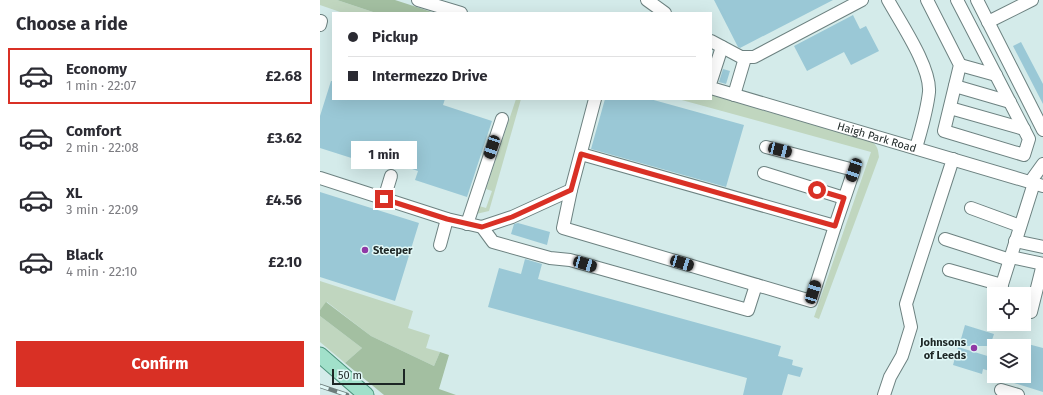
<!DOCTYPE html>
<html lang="en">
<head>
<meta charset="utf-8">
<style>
  :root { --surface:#fff; --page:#f7f7f7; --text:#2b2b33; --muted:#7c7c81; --line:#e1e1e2; --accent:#d93025 }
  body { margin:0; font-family:"Fira Sans",sans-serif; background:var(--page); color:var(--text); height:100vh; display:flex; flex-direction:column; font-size:15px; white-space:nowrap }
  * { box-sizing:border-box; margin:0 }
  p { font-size:13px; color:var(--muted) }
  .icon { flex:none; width:22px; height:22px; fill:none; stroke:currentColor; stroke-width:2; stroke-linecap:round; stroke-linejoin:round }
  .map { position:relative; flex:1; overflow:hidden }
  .panel { display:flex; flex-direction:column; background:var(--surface); width:320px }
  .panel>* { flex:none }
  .hud { position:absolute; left:12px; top:12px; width:380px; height:88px; border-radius:0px; box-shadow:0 4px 16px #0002; display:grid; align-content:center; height:88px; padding:0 16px; background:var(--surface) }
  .controls { position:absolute; left:667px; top:287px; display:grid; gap:8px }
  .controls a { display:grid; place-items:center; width:44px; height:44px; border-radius:0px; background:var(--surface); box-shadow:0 4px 16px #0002; font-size:20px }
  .scale { position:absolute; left:12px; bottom:10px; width:73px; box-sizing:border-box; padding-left:4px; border:2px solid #1d2625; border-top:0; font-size:11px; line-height:14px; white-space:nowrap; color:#1d2625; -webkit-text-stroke:3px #e1f8f7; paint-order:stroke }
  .end { position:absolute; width:18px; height:18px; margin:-9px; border:5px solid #d93025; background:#fff; box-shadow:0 0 0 2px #fff }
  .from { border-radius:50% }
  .bubble { position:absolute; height:28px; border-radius:0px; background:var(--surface); box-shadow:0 4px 16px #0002; font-size:13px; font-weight:700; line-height:28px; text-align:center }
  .car { position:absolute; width:12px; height:24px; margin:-12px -6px; border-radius:5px; box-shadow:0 0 3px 1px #0007; background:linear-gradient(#222 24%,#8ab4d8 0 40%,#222 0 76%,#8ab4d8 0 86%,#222 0) }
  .hud b { display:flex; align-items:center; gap:14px; height:38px; font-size:15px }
  .hud b+b { border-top:1px solid var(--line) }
  .hud i { width:10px; height:10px; background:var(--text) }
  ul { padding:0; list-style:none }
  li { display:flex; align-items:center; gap:12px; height:56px; margin:0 8px 6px; padding:0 8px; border:2px solid transparent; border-radius:0px }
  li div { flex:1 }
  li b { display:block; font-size:15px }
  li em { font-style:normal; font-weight:700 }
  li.selected { border-color:var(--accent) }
  li>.icon { width:36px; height:36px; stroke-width:1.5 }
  h2 { padding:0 16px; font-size:18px; line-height:48px }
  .action { display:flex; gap:8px; margin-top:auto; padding:8px 16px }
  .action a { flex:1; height:46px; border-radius:0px; background:var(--accent); color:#fff; font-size:16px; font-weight:700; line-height:46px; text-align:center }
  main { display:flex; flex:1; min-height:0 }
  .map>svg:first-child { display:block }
</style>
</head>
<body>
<main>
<section class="panel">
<h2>Choose a ride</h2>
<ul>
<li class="selected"><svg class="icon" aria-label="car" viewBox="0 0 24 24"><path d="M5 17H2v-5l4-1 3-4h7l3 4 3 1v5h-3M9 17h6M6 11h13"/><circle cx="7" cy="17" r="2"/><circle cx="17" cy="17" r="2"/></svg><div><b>Economy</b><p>1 min · 22:07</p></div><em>£2.68</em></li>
<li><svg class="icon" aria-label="car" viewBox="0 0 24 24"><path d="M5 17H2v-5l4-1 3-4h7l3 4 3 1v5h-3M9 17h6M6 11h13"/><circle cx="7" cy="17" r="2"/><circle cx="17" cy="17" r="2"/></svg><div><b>Comfort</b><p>2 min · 22:08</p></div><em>£3.62</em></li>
<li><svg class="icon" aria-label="car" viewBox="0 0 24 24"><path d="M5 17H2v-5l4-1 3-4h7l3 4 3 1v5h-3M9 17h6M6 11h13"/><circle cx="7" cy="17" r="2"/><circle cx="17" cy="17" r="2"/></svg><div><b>XL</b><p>3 min · 22:09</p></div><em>£4.56</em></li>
<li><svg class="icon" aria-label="car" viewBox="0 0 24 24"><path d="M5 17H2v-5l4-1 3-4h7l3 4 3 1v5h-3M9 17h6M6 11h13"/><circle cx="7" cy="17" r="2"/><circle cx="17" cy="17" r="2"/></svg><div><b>Black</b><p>4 min · 22:10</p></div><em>£2.10</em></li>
</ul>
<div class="action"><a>Confirm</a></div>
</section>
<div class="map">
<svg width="723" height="395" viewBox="0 0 723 395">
  <rect width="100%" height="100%" fill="#d4ebea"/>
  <!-- green -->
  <path fill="#c0d6bf" d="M0 0H17L56 13H23L0 5Z
    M391 95 552 142C558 146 558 150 559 157L499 319 494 317 551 152 358 99H391Z
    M196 99H201L169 211 156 214 159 206 166 208 172 191 166 189Z
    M0 281 93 311 88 328 110 335 106 348 120 352 114 366 51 336 7 302 0 310Z
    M0 316 42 348 25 363 0 342Z"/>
  <!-- forest -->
  <path fill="#a3bfa1" d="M17 0H75L115 13H56Z
    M6 302 51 336 114 366 120 352 129 355 119 389 136 395H64L25 363 42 348 0 316V310Z"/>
  <!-- building -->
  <path fill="#9ac8d6" d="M394 0H513L420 48 418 47Z
    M533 15 540 29 546 26 559 51 531 65 524 52 487 71 474 46Z
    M701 42 723 84V104L693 46Z
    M403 69 410 71 406 84 399 82Z
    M11 81H13V99H125L123 105 172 121 147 197 95 180 98 171 47 154 44 162 0 148V116Z
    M285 99H330L424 125 406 187 271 149Z
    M0 192 99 223 75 301 0 277Z
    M198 223 230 232 227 245 191 234 194 224Z
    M205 259 222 264 218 279 461 346 458 356 473 360 472 365 483 368 480 377 468 374 462 395H423L427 378 168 307 179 268 201 274Z
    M645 325 674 334 670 346H639Z
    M704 343 723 348V392L678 378V376H704Z
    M638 347 674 358 670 371 663 369 662 374 633 365Z"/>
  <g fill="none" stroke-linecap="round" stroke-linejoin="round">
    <!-- minor casing -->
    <g stroke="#6d8281" stroke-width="14">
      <g id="minor">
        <path d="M98 0 141 13"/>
        <path d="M327 0 345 13"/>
        <path d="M568 0C580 22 611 67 609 92 607 111 601 130 596 148"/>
        <path d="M607 0 640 65 624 131 704 155 709 139 637 0"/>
        <path d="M657 0 723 130"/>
        <path d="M668 22 712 0"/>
        <path d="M0 25 1 21"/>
        <path d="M391 41 421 57H434L542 0"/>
        <path d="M640 65 676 75"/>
        <path d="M391 81 402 47"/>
        <path d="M635 86 690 102"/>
        <path id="s1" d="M391 88 723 186"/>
        <path d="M414 95 425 58"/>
        <path d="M630 108 704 129"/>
        <path d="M261 154 515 226 534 170 446 147"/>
        <path d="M444 173 524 198"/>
        <path d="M0 178 127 219 162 227"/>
        <path d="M710 182 723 164"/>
        <path d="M251 190 243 228 491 301 515 226"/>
        <path d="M64 199 71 176"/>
        <path d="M651 208 700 226"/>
        <path d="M147 224 182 119"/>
        <path d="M162 227 173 242 230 258 250 260 428 310 436 285"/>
        <path d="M162 227 192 217 251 190 275 99"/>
        <path d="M625 239 690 260"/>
        <path d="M695 241 723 247"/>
        <path d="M120 245 127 219"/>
        <path d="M691 257 723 264"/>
        <path d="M629 270 682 285"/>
        <path d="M679 294 714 183"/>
        <path d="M704 310 711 312 723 264"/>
        <path d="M681 390 698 395"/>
        <path d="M564 395 570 377 582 356 591 327 586 304 633 159"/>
      </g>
    </g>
    <!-- major casing -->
    <g stroke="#4a917a" stroke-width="17">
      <path id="major" d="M0 355 46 395"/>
    </g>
    <!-- minor -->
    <use href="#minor" stroke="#fff" stroke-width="12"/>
    <!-- major -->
    <use href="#major" stroke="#a1e0ca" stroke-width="15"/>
    <!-- rail casing -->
    <g stroke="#6d7c7b" stroke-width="4.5">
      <path id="rail" d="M0 386 27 395"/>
    </g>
    <!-- rail -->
    <use href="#rail" stroke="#e1f8f7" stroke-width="3" stroke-dasharray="9" stroke-linecap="butt"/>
  </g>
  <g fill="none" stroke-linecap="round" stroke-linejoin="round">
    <!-- route -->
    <path stroke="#d93025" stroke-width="5" d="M64 199 127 219 162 227 192 217 251 190 261 154 515 226 524 198 497 190"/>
  </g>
  <!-- markers -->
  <g fill="#9039a6" stroke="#e1f8f7" stroke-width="1.5">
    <circle cx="45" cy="250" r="4"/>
    <circle cx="654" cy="348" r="4"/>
  </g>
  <g text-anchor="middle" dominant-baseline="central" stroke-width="3" stroke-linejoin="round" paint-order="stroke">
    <!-- street labels -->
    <g font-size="11" fill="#1d2625" stroke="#e1f8f7">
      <text stroke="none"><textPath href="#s1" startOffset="173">Haigh Park Road</textPath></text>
    </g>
    <!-- poi labels -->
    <g font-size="11" font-weight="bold" fill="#1d2625" stroke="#e1f8f7" text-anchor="start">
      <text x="53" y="250">Steeper</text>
      <text x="646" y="342" text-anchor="end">Johnsons<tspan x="646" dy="13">of Leeds</tspan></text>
    </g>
  </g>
</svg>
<div class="controls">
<a><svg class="icon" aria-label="locate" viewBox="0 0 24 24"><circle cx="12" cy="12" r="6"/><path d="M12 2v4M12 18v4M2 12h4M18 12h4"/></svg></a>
<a><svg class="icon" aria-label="layers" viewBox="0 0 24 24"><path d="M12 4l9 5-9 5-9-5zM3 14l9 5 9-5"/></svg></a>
</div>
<div class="scale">50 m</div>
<i class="end from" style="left:497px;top:190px"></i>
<i class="end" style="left:64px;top:199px"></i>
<div class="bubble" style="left:31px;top:141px;width:66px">1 min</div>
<i class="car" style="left:172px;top:147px;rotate:198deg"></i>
<i class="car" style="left:460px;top:150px;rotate:104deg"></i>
<i class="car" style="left:534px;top:170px;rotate:199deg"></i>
<i class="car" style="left:362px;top:263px;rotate:107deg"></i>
<i class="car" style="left:265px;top:264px;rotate:106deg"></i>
<i class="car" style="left:493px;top:292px;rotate:17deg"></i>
<div class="hud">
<b><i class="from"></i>Pickup</b>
<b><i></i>Intermezzo Drive</b>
</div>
</div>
</main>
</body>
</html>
